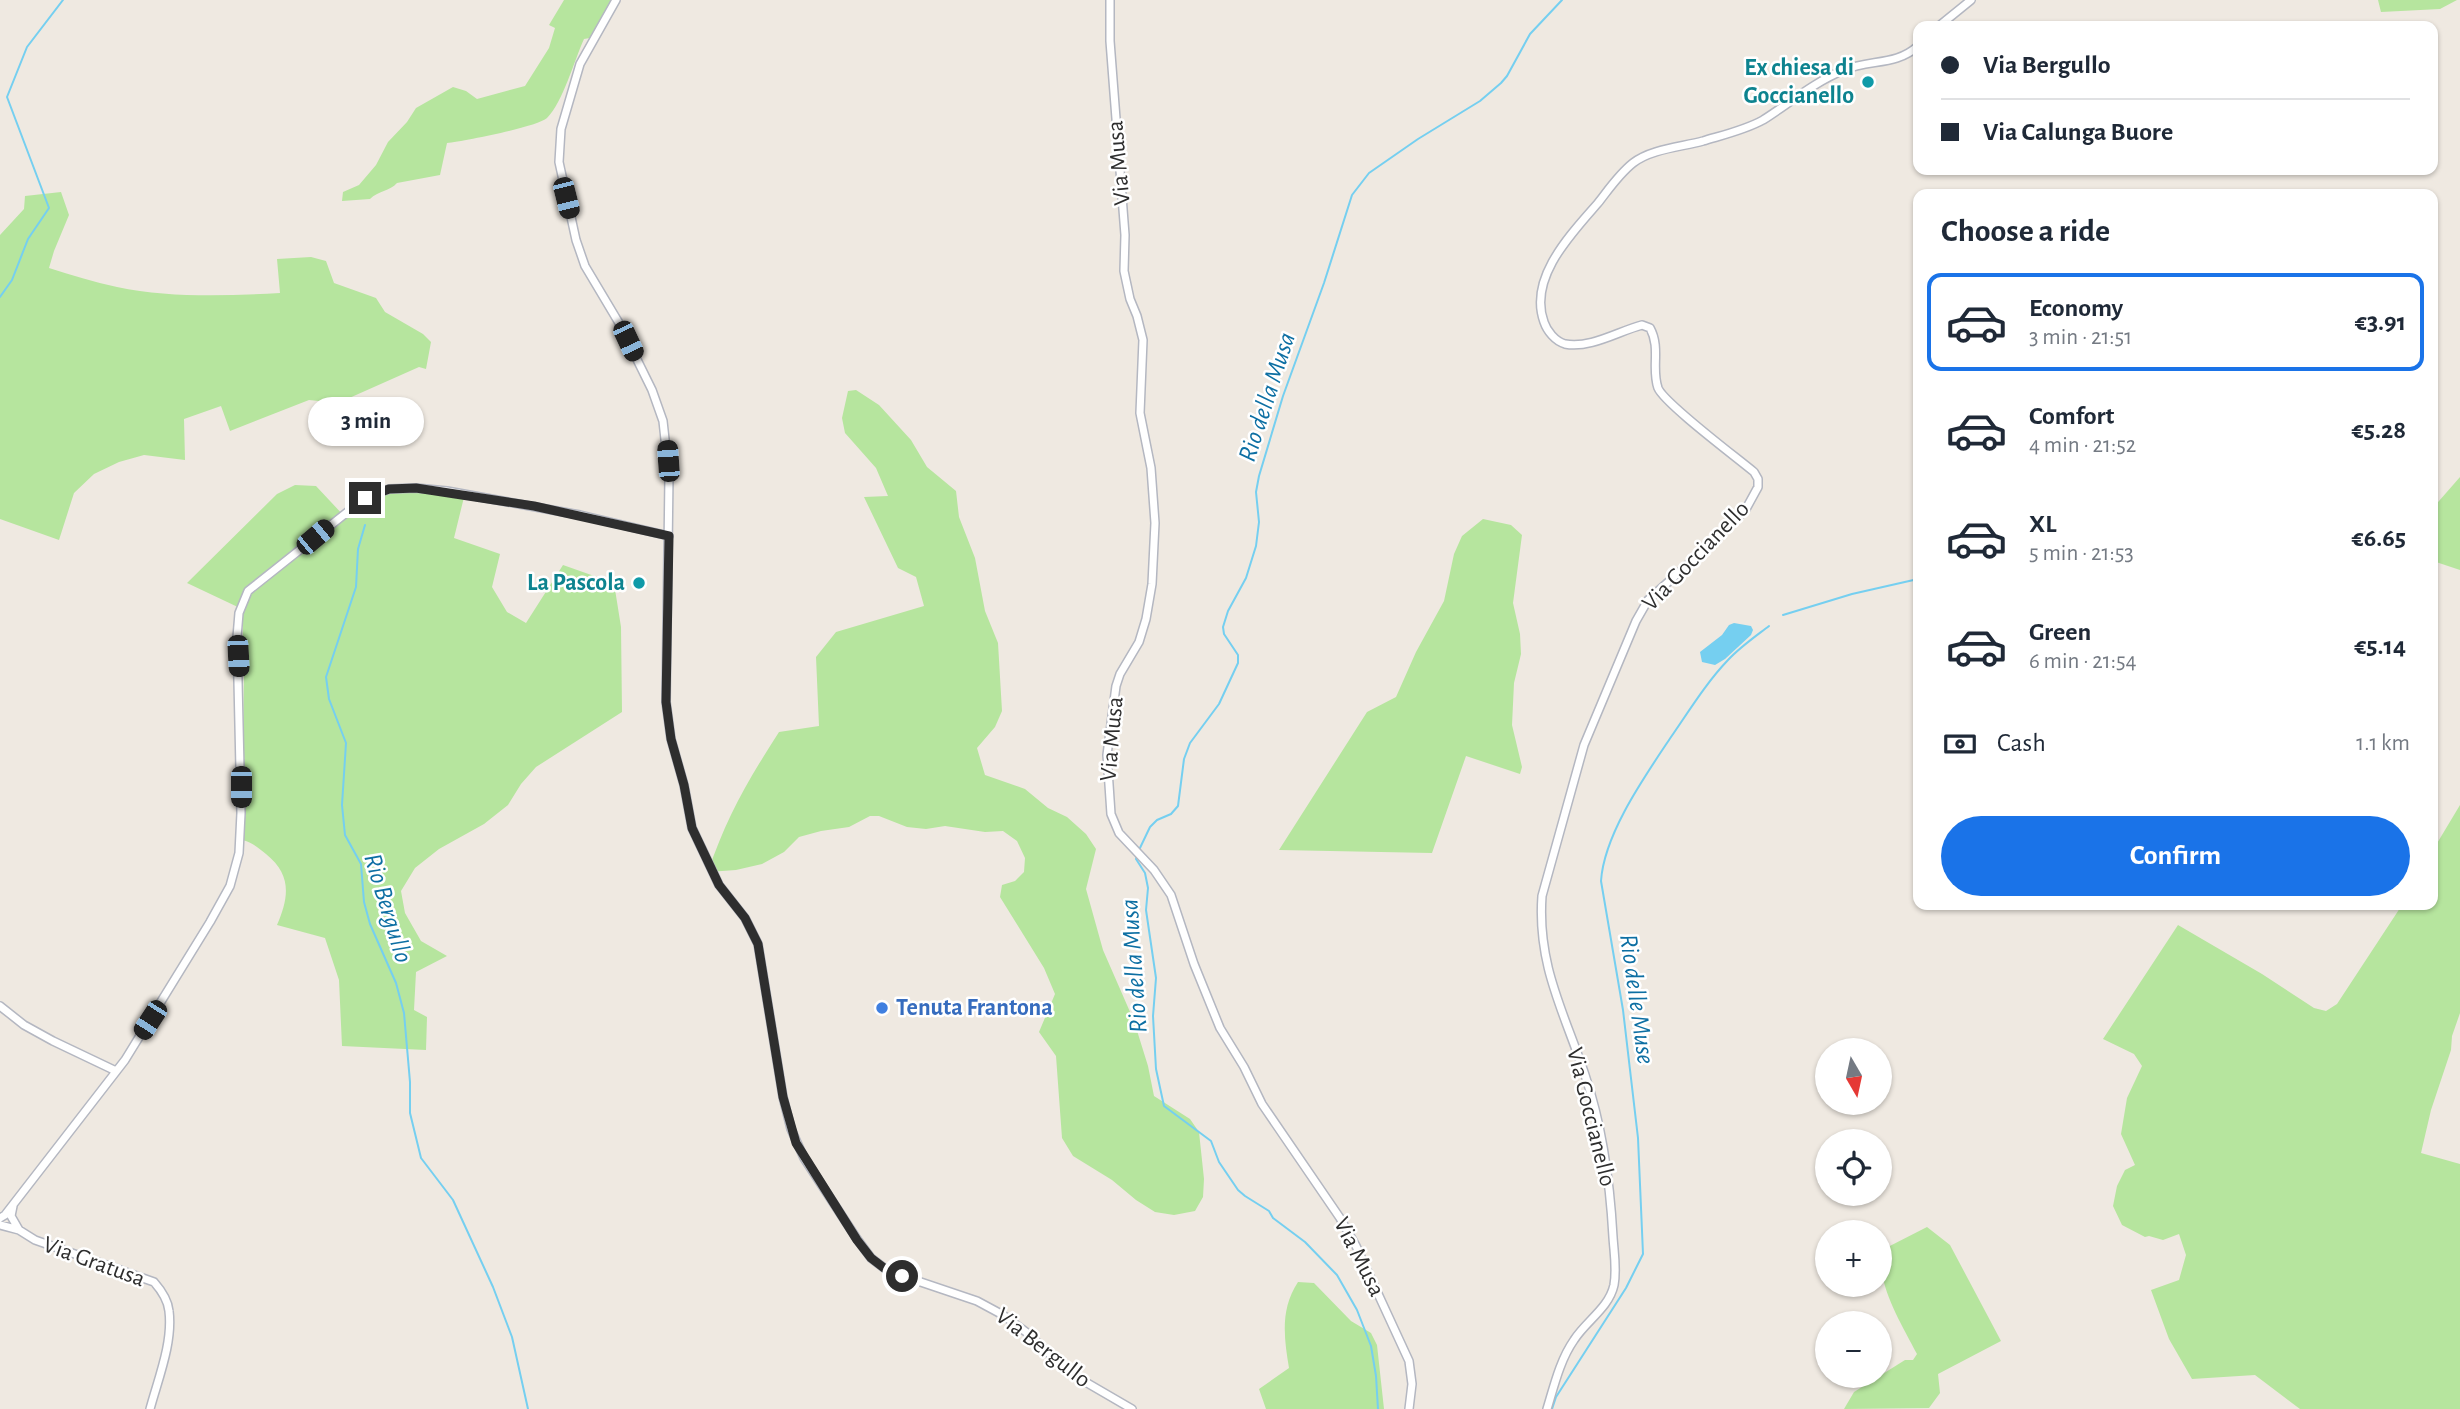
<!DOCTYPE html>
<html lang="en">
<head>
<meta charset="utf-8">
<style>
  :root { --surface:#fff; --page:#f6f6f7; --text:#1f2937; --muted:#747a83; --line:#e0e1e3; --accent:#1a73e8 }
  body { margin:0; font-family:"Alegreya Sans",sans-serif; background:var(--page); color:var(--text); height:100vh; display:flex; flex-direction:column; font-size:26px; white-space:nowrap }
  * { box-sizing:border-box; margin:0 }
  p { font-size:23px; color:var(--muted) }
  .icon { flex:none; width:38px; height:38px; fill:none; stroke:currentColor; stroke-width:2; stroke-linecap:round; stroke-linejoin:round }
  .map { position:relative; flex:1; overflow:hidden }
  .panel { position:absolute; left:1913px; top:189px; width:525px; height:721px; display:flex; flex-direction:column; background:var(--surface); border-radius:14px; box-shadow:0 2px 5px #0004 }
  .panel>* { flex:none }
  .banner { position:absolute; left:1913px; top:21px; width:525px; height:154px; border-radius:14px; box-shadow:0 2px 5px #0004; display:grid; align-content:center; height:154px; padding:0 28px; background:var(--surface) }
  .needle { width:46px; rotate:171deg }
  .tools { position:absolute; left:1815px; top:1038px; display:grid; gap:14px }
  .tools a { display:grid; place-items:center; width:77px; height:77px; border-radius:50%; background:var(--surface); box-shadow:0 2px 5px #0004; font-size:35px }
  .end { position:absolute; width:32px; height:32px; margin:-16px; border:9px solid #2e2e2e; background:#fff; box-shadow:0 0 0 4px #fff }
  .from { border-radius:50% }
  .bubble { position:absolute; height:49px; border-radius:24px; background:var(--surface); box-shadow:0 2px 5px #0004; font-size:23px; font-weight:600; line-height:49px; text-align:center }
  .car { position:absolute; width:21px; height:42px; margin:-21px -10px; border-radius:9px; box-shadow:0 0 5px 2px #0007; background:linear-gradient(#222 24%,#8ab4d8 0 40%,#222 0 76%,#8ab4d8 0 86%,#222 0) }
  .banner b { display:flex; align-items:center; gap:24px; height:66px; font-size:26px }
  .banner b+b { border-top:2px solid var(--line) }
  .banner i { width:18px; height:18px; background:var(--text) }
  ul { padding:0; list-style:none }
  li { display:flex; align-items:center; gap:21px; height:98px; margin:0 14px 10px; padding:0 14px; border:4px solid transparent; border-radius:14px }
  li div { flex:1 }
  li b { display:block; font-size:26px }
  li em { font-style:normal; font-weight:600 }
  li.active { border-color:var(--accent) }
  li>.icon { width:63px; height:63px; stroke-width:1.5 }
  h2 { padding:0 28px; font-size:32px; line-height:84px }
  .pay { display:flex; align-items:center; gap:18px; height:77px; padding:0 28px; font-size:26px }
  .pay p { margin-inline-start:auto }
  .primary-button { display:flex; gap:14px; margin-top:auto; padding:14px 28px }
  .primary-button a { flex:1; height:80px; border-radius:42px; background:var(--accent); color:#fff; font-size:28px; font-weight:600; line-height:80px; text-align:center }
  .map>svg:first-child { display:block }
</style>
</head>
<body>
<div class="map">
<svg width="2460" height="1409" viewBox="0 0 2460 1409">
  <rect width="100%" height="100%" fill="#efe9e1"/>
  <!-- green -->
  <path fill="#b6e59e" d="M564 0H617L596 37 584 39C574 61 563 102 547 118 537 127 464 141 447 143L440 175 397 183C390 191 378 191 370 199L342 201 343 192 359 185 376 165 388 142 407 122 416 108 453 87 466 91 477 99 525 86 549 48 555 28 549 25Z
    M2378 0H2457L2440 9 2381 12Z
    M61 192 69 215 54 251 49 268C71 275 94 282 117 287 169 298 226 296 280 293L277 259 311 257 326 261 334 283 376 298 385 312 423 334 431 342 426 369 419 367 338 403 309 400 230 431 221 406 184 419 185 460 144 455 119 462 94 474 74 493 59 540 0 519V235L24 209 25 196Z
    M856 390 879 405 911 440 927 467 956 491 959 517 975 558 985 611 998 643 1002 711 995 727 977 748 985 775 1025 789 1048 808 1067 817 1086 834 1096 849 1086 889 1103 950 1134 1021 1148 1066 1154 1096 1190 1119 1199 1132 1204 1179 1203 1197 1195 1211 1174 1215 1155 1212 1136 1200 1112 1180 1073 1156 1062 1138 1056 1056 1039 1032 1055 994 1044 968 1000 897 1002 885 1015 881 1024 872 1025 858 1017 841 1003 831 985 832 945 826 926 829 907 827 879 816H870L849 827 821 831 799 837 784 852 762 864 736 870 708 872C726 818 748 780 779 732L819 726 816 657 836 632 924 606 916 577 898 568 864 497 888 496 876 468 845 433 842 418 848 391Z
    M2460 477V570L2433 561 2432 509Z
    M295 485 316 486 345 517 382 493 418 490 465 493 454 538 500 554 492 587 507 612 526 623 563 565 614 583 621 627 622 712 536 767 521 784 508 805 484 824 439 849 415 868 401 891 405 913 421 941 447 956 416 972 414 1010 427 1017 426 1050 342 1046 339 980 325 938 277 925C289 897 292 875 266 854 258 848 252 842 242 840L244 670 242 609 187 583 277 494Z
    M1483 519 1511 525 1522 535 1513 603 1520 634 1521 654 1514 683 1512 725 1522 767 1520 774 1466 756 1432 853 1279 850 1367 712 1396 697 1416 652 1444 601 1454 554 1462 536Z
    M2460 805V1013L2452 1036 2451 1050 2431 1110 2421 1153 2460 1164V1409H2300L2255 1375 2192 1379 2169 1339 2151 1290 2179 1280 2186 1255 2179 1234 2163 1240 2149 1236 2145 1237 2122 1225 2113 1206 2117 1186 2125 1170 2135 1165 2121 1134 2127 1098 2142 1066 2134 1054 2103 1039 2178 925 2262 974 2314 1008 2326 1011 2337 1004 2402 905H2432L2433 850Z
    M1927 1227 1950 1245 2001 1341 1938 1374 1940 1393 1929 1408 1844 1409 1854 1392 1905 1360H1913L1917 1354C1900 1321 1879 1289 1880 1251Z
    M1298 1282 1314 1283 1351 1321 1371 1333 1377 1345 1384 1409H1266L1259 1389 1289 1368C1284 1338 1280 1309 1298 1282Z"/>
  <!-- water -->
  <path fill="#75cff0" d="M1734 623 1751 626 1753 630 1751 635 1725 659 1715 665 1702 662 1700 652 1722 635 1729 625Z"/>
  <g fill="none" stroke-linecap="round" stroke-linejoin="round">
    <!-- stream -->
    <path stroke="#75cff0" stroke-width="2" d="M0 297 12 280 28 239 49 208 7 97 27 47 63 0
      M365 525 358 549 356 587 326 677 329 699 346 743 342 805 345 835 361 864 364 902 370 924 396 983 404 1013 410 1082V1113L421 1158 453 1200 493 1287 512 1337 528 1409
      M1783 615 1852 594 1918 579
      M1139 850 1150 827 1157 820 1171 814 1178 806 1184 759 1190 743 1219 704 1238 663V655L1224 634 1223 627 1228 611 1246 578 1256 546 1259 522 1256 492 1259 476 1283 396 1324 283 1352 195 1369 173 1418 139 1480 101 1501 83 1507 76 1530 34 1562 0
      M1137 855 1136 859 1145 873 1148 888 1146 910 1156 978 1153 1016 1156 1069 1164 1106 1211 1141 1219 1162 1238 1190 1245 1196 1269 1211 1273 1218 1305 1242 1337 1275 1357 1310 1371 1346 1376 1376 1378 1409
      M1552 1409 1556 1397 1626 1288 1643 1254 1638 1138 1623 1010 1601 881C1604 834 1645 776 1671 737 1689 711 1706 683 1728 660 1740 647 1756 636 1769 626"/>
    <!-- street casing -->
    <g stroke="#b4b7c1" stroke-width="10">
      <path id="street" d="M616 0 580 64 561 129 559 162 576 240 585 266 619 323 652 390 663 421 669 476 666 702 671 739 684 785 692 828 719 885 745 918 758 944 783 1097 791 1129 804 1158 857 1239 871 1258 888 1271 977 1301 1003 1315 1026 1332 1070 1373 1132 1409
        M1110 0V41L1125 235 1124 271 1130 299 1137 316 1143 340 1140 413 1151 468 1155 523 1152 584 1146 619 1139 642 1120 674 1116 686 1107 755 1111 814 1119 833 1154 870 1171 895 1194 964 1220 1028 1244 1067 1262 1104 1340 1218 1356 1246 1409 1361 1412 1384 1409 1409
        M1939 26 1971 0
        M0 1006 24 1025 53 1041 116 1071
        M13 1206 11 1216 19 1230 35 1240 154 1282C161 1290 168 1300 169 1311 173 1343 158 1379 150 1409
        M0 1218 5 1215 125 1060 210 922 230 886 239 853 241 813 237 637 239 613 248 591 365 498 389 489 416 488 447 491 580 515 669 536
        M0 1225 19 1230
        M1547 1409C1554 1386 1560 1360 1574 1340 1586 1321 1609 1308 1614 1285 1617 1269 1614 1253 1613 1237 1610 1182 1603 1128 1585 1075 1564 1012 1537 965 1542 896L1584 745 1636 621 1648 600 1712 543 1746 509 1758 487V479L1754 472C1736 457 1664 403 1658 388 1651 368 1661 348 1650 328L1642 325C1619 331 1590 349 1565 344 1555 341 1547 331 1544 322 1528 278 1571 234 1598 203 1609 189 1619 174 1633 163 1651 149 1681 147 1703 141 1723 135 1745 130 1763 120 1790 103 1814 82 1844 70 1870 59 1896 66 1918 46"/>
    </g>
    <!-- street -->
    <use href="#street" stroke="#fff" stroke-width="7"/>
  </g>
  <g fill="none" stroke-linecap="round" stroke-linejoin="round">
    <!-- route -->
    <path stroke="#2e2e2e" stroke-width="9" d="M365 498 389 489 416 488 534 506 669 536 666 702 671 739 684 785 692 828 719 885 745 918 758 944 783 1097 796 1143 857 1240 871 1258 888 1271 902 1276"/>
  </g>
  <!-- markers -->
  <g fill="#0f9aa8" stroke="#fff" stroke-width="2.5">
    <circle cx="1868" cy="82" r="7"/>
    <circle cx="639" cy="583" r="7"/>
  </g>
  <circle fill="#3f7fe0" stroke="#fff" stroke-width="2.5" cx="882" cy="1008" r="7"/>
  <g text-anchor="middle" dominant-baseline="central" stroke-width="5" stroke-linejoin="round" paint-order="stroke">
    <!-- culture labels -->
    <g font-size="24" font-weight="bold" fill="#0d838f" stroke="#fff" text-anchor="end">
      <text x="1854" y="68">Ex chiesa di<tspan x="1854" dy="28">Goccianello</tspan></text>
      <text x="625" y="583">La Pascola</text>
    </g>
    <!-- street labels -->
    <g font-size="24" fill="#2e2e2e" stroke="#fff">
      <text transform="translate(1119 163) rotate(-95)">Via Musa</text>
      <text transform="translate(1696 556) rotate(-46)">Via Goccianello</text>
      <text transform="translate(1112 739) rotate(-85)">Via Musa</text>
      <text transform="translate(1591 1117) rotate(76)">Via Goccianello</text>
      <text transform="translate(1359 1257) rotate(63)">Via Musa</text>
      <text transform="translate(94 1262) rotate(20)">Via Gratusa</text>
      <text transform="translate(1043 1348) rotate(38)">Via Bergullo</text>
    </g>
    <!-- shop labels -->
    <g font-size="24" font-weight="bold" fill="#366cbe" stroke="#fff" text-anchor="start">
      <text x="896" y="1008">Tenuta Frantona</text>
    </g>
    <!-- water labels -->
    <g font-size="26" font-style="italic" fill="#0d6fa3" stroke="#fff">
      <text transform="translate(1267 397) rotate(-72)">Rio della Musa</text>
      <text transform="translate(388 908) rotate(73)">Rio Bergullo</text>
      <text transform="translate(1134 966) rotate(-94)">Rio della Musa</text>
      <text transform="translate(1637 999) rotate(82)">Rio delle Muse</text>
    </g>
  </g>
</svg>
<div class="tools">
<a><svg class="needle" viewBox="-14 -14 28 28"><path d="M0-13l5 13h-10z" fill="#e53935"/><path d="M0 13l5-13h-10z" fill="#747a83"/></svg></a>
<a><svg class="icon" aria-label="locate" viewBox="0 0 24 24"><circle cx="12" cy="12" r="6"/><path d="M12 2v4M12 18v4M2 12h4M18 12h4"/></svg></a>
<a>+</a>
<a>−</a>
</div>
<i class="end from" style="left:902px;top:1276px"></i>
<i class="end" style="left:365px;top:498px"></i>
<div class="bubble" style="left:308px;top:397px;width:116px">3 min</div>
<i class="car" style="left:566px;top:198px;rotate:166deg"></i>
<i class="car" style="left:628px;top:341px;rotate:155deg"></i>
<i class="car" style="left:668px;top:461px;rotate:356deg"></i>
<i class="car" style="left:315px;top:537px;rotate:50deg"></i>
<i class="car" style="left:238px;top:656px;rotate:177deg"></i>
<i class="car" style="left:241px;top:787px;rotate:180deg"></i>
<i class="car" style="left:150px;top:1020px;rotate:213deg"></i>
<div class="banner">
<b><i class="from"></i>Via Bergullo</b>
<b><i></i>Via Calunga Buore</b>
</div>
<section class="panel">
<h2>Choose a ride</h2>
<ul>
<li class="active"><svg class="icon" aria-label="car" viewBox="0 0 24 24"><path d="M5 17H2v-5l4-1 3-4h7l3 4 3 1v5h-3M9 17h6M6 11h13"/><circle cx="7" cy="17" r="2"/><circle cx="17" cy="17" r="2"/></svg><div><b>Economy</b><p>3 min · 21:51</p></div><em>€3.91</em></li>
<li><svg class="icon" aria-label="car" viewBox="0 0 24 24"><path d="M5 17H2v-5l4-1 3-4h7l3 4 3 1v5h-3M9 17h6M6 11h13"/><circle cx="7" cy="17" r="2"/><circle cx="17" cy="17" r="2"/></svg><div><b>Comfort</b><p>4 min · 21:52</p></div><em>€5.28</em></li>
<li><svg class="icon" aria-label="car" viewBox="0 0 24 24"><path d="M5 17H2v-5l4-1 3-4h7l3 4 3 1v5h-3M9 17h6M6 11h13"/><circle cx="7" cy="17" r="2"/><circle cx="17" cy="17" r="2"/></svg><div><b>XL</b><p>5 min · 21:53</p></div><em>€6.65</em></li>
<li><svg class="icon" aria-label="car" viewBox="0 0 24 24"><path d="M5 17H2v-5l4-1 3-4h7l3 4 3 1v5h-3M9 17h6M6 11h13"/><circle cx="7" cy="17" r="2"/><circle cx="17" cy="17" r="2"/></svg><div><b>Green</b><p>6 min · 21:54</p></div><em>€5.14</em></li>
</ul>
<div class="pay"><svg class="icon" aria-label="cash" viewBox="0 0 24 24"><path d="M3 7h18v10H3z"/><circle cx="12" cy="12" r="2"/></svg>Cash<p>1.1 km</p></div>
<div class="primary-button"><a>Confirm</a></div>
</section>
</div>
</body>
</html>
